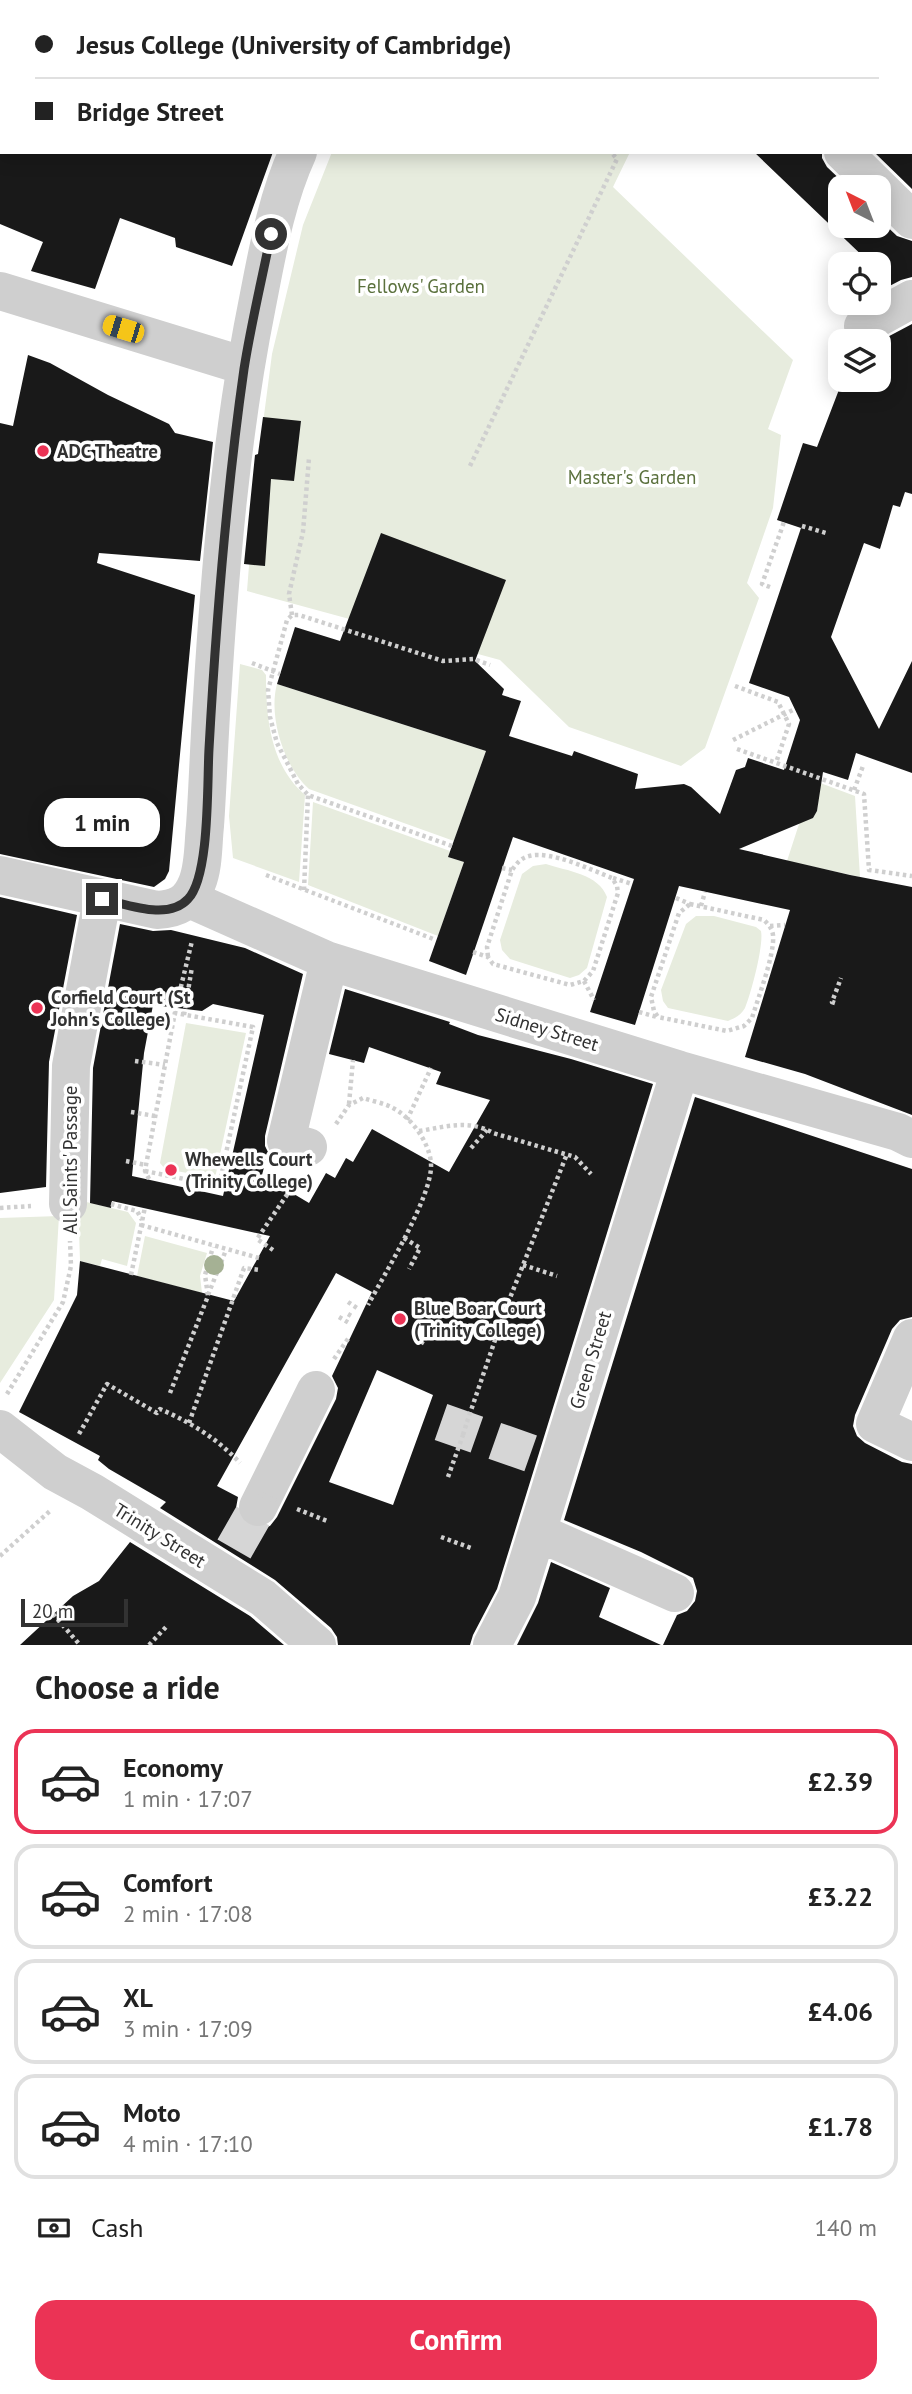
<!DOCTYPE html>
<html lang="en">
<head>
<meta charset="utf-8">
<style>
  :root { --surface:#fff; --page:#f6f6f6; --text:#222; --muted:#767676; --line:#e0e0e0; --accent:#eb3355 }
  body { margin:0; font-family:"PT Sans",sans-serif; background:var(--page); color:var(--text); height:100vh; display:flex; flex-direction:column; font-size:26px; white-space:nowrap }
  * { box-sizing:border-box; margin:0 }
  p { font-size:23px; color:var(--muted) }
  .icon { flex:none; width:38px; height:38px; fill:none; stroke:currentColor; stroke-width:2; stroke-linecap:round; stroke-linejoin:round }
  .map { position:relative; height:1645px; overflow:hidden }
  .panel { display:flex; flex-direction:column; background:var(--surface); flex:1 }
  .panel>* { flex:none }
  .top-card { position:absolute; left:0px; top:0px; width:914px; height:154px; box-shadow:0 4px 18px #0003; display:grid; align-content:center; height:154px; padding:0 35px; background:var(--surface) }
  .needle { width:46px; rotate:318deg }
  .fabs { position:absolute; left:828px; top:175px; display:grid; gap:14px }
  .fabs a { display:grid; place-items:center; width:63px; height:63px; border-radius:14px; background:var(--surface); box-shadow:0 4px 18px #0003; font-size:35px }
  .scale { position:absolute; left:21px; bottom:18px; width:107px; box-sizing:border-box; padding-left:7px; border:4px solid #323232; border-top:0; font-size:19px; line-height:24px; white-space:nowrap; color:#323232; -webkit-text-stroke:5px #fff; paint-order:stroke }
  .end { position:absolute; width:32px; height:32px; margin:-16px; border:9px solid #323232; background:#fff; box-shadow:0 0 0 4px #fff }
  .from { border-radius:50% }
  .bubble { position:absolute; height:49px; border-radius:21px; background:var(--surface); box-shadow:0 4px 18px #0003; font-size:23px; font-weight:600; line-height:49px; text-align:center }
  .car { position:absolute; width:21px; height:42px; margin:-21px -10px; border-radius:9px; box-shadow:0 0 5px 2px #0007; background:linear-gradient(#f5c518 24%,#345 0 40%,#f5c518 0 76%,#345 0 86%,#f5c518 0) }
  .top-card b { display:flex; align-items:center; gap:24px; height:66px; font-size:26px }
  .top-card b+b { border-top:2px solid var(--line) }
  .top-card i { width:18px; height:18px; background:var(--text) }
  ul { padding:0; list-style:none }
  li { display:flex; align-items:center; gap:21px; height:105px; margin:0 14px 10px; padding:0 21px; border:4px solid var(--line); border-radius:21px }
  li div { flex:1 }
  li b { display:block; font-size:26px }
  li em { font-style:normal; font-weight:600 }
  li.current { border-color:var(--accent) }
  li>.icon { width:63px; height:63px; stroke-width:1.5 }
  h2 { padding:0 35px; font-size:32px; line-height:84px }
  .pay { display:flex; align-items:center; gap:18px; height:77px; padding:0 35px; font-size:26px }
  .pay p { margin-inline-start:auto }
  .primary-button { display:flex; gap:14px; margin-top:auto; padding:14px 35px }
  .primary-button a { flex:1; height:80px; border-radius:21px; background:var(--accent); color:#fff; font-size:28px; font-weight:600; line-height:80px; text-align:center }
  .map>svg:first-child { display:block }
</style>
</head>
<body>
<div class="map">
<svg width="912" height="1645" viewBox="0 0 912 1645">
  <rect width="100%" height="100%" fill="#fff"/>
  <!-- green -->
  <path fill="#e7ecde" d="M332 152H630L613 187 793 360 768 429 781 435 773 508 747 583 759 598 705 748 681 766 569 727 500 660 247 591 256 477 272 354 303 225Z
    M240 664 262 670 266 675C266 717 270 765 305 795L299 882 233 858 229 816Z
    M277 684 486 751 454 841 309 789C284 767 268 716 277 684Z
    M815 781 855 796 860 877 787 861 800 821 813 818 817 811 818 804 815 798Z
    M313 802 450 851 448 857 464 862 438 936 308 885Z
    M546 864C567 871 599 874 607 897L587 968 579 975 570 978 510 959 502 950 500 940 522 874 533 866Z
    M696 916H714L756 927 761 931C764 945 751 994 745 1008 741 1015 735 1018 728 1021L668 1008 663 1001 661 990 686 924Z
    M186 1023 246 1033 215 1178 165 1169 160 1163Z
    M78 1200 128 1212 136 1223 127 1266 102 1259 100 1266 80 1261Z
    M59 1216 54 1300 0 1383V1218Z
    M145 1236 207 1253 200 1276 202 1293 137 1276Z"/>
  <!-- building -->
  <path fill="#191919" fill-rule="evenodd" d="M0 152H273L232 266 176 247 175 238 120 218 95 289 31 271 43 242 0 224Z
    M754 152H822V158L827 167 848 187H840V226H878V218L897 236 912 241V277L901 280 878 292V264H871Z
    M874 152H912V189Z
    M912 324V494L905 492 900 507 893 505 880 549 864 543 831 637 879 729 912 661V773L856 753 848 780 823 772 817 811 813 818 739 849 850 875 912 887V1115L805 1074 745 1057 790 910 679 886 635 1025 590 1012 634 879 513 837 466 975 429 961 464 862 448 857 486 751 277 684 295 627 340 641 381 533 506 580 475 661 504 689 502 695 521 701 509 736 572 756 574 751 638 774 635 789 684 784 691 787 720 814 736 770 745 767 748 758 784 770 800 720 789 697 749 683 801 528 777 520 803 443 817 447 840 387 834 385 840 368V380H878V342Z
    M28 355 50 363 108 395 169 424 175 433 213 442 200 561 99 553 97 563 195 595 169 871 165 879 154 887 0 854V423L13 426Z
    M263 417 301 421 294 481 271 479 265 566 244 564 255 455 258 454Z
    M0 897 77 915 49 1062 46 1187 0 1193Z
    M120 924 153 931 171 930 245 948 303 974 265 1136V1146L268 1152 262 1175 309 1203 326 1173 335 1178 346 1158 353 1162 372 1129 449 1172 490 1100 436 1084 441 1072 369 1047 364 1063 329 1054 345 989 450 1022 449 1024 478 1035 571 1059 653 1084 497 1589 473 1635 470 1645H338L337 1637 331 1628 275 1580 160 1508 166 1502 109 1469 98 1460 100 1456 19 1412 77 1295 80 1261 234 1301 270 1236 112 1201 111 1208 90 1203 93 1068ZM213 1004 264 1015 223 1196 132 1176 144 1053 153 1005 202 1011ZM336 1273 372 1292 332 1376 338 1388 336 1399 277 1517 270 1526 259 1529 249 1527 239 1518 236 1508 238 1497 217 1486ZM377 1370 433 1395 393 1505 329 1482Z
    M695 1097 912 1169V1317L900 1320 892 1329 855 1415 853 1426 857 1436 865 1443 902 1462 912 1464V1645H663L677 1615 687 1611 695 1601 697 1591 693 1578 641 1552 564 1520Z
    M130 1542 250 1616 284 1645H20L73 1596 99 1581Z
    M551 1562 610 1588 599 1617 661 1645H517L538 1603Z"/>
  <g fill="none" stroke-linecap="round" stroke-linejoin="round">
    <!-- minor-tunnel -->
    <path stroke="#d6d6d6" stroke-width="38" stroke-dasharray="38 19" stroke-linecap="butt" d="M441 1422 558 1463
      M234 1549 258 1507"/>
    <!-- path -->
    <path stroke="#cfcfcf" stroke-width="4.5" stroke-dasharray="3.5 3.5" stroke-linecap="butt" d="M490 0 491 2
      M58 2V0
      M0 102 2 99
      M470 466 617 159 611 152
      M802 526 826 533
      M770 587 762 584 784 522
      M292 615 289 594 303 532 309 458
      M252 663 280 674
      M735 686 778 702 789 724 776 763
      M733 740 795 709
      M737 749 864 794 869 870 912 876
      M854 790 863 766
      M452 846 308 795 298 784 277 743 270 717 268 690 287 620 292 615H299L443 661 474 659 490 665
      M502 868 512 870
      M266 875 436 940
      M613 878 632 884
      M304 890 308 795
      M676 898 690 904
      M690 904 764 920C768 924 772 928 773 935 775 954 758 998 752 1018L744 1026 727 1031 658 1017 654 1011 651 997 679 913Z
      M701 906 705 892
      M770 926 785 925
      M473 952 488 957 493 964 570 985 584 981 593 971 618 893 617 886 612 878C592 870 550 850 529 856 521 858 517 863 512 870L487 947 488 957
      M584 981 594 1000
      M835 1003 832 1002 841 978
      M639 1012 657 1017
      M184 1015 192 967
      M146 1016 173 1022
      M135 1061 165 1065
      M349 1104 353 1060
      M131 1112 155 1116
      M407 1120 431 1068
      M336 1124 349 1105 363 1098C372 1101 384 1103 393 1108 411 1117 430 1143 431 1164 433 1195 384 1275 368 1305
      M419 1131C445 1127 469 1119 493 1133L575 1157 591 1174
      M471 1148 487 1130
      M126 1161 146 1165
      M145 1171 219 1186 253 1027 175 1013
      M149 1179 145 1171 146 1165 176 1007 192 941
      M111 1204 137 1211 142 1220
      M0 1208 31 1206
      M141 1225 259 1258
      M404 1238 420 1248 409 1269
      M273 1250 257 1239 297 1180
      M523 1265 557 1276
      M131 1275 145 1207
      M208 1295 226 1250
      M348 1302 357 1308
      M348 1314 353 1317
      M339 1317 349 1323
      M421 1344 426 1336
      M334 1359 350 1336
      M170 1393 208 1296 205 1275 213 1247
      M7 1394 63 1302 71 1266 70 1241
      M467 1422 506 1308 567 1154
      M189 1423 244 1268 260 1270
      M79 1434 107 1384 157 1413 160 1409C190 1422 218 1439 240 1463
      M448 1477 463 1435
      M297 1509 327 1521
      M441 1537 471 1548
      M0 1556 51 1510
      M53 1614 80 1645
      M149 1645 166 1627"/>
    <!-- minor -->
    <path stroke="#cfcfcf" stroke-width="38" d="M689 0 691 2
      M404 2 406 0
      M843 152 912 220
      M0 291 245 366
      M863 326 912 299
      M0 875 157 910C177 909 189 903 197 883 204 866 203 844 205 826 208 783 209 741 212 699 220 567 231 435 257 305 267 254 276 200 298 152
      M189 899 329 961 680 1070 898 1132 912 1139
      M308 1147 286 1141 329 961
      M68 1204 71 1066 102 899
      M912 1338 875 1424 912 1442
      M0 1429 55 1472 92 1492 263 1598 317 1645
      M258 1507 316 1390
      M537 1532 675 1593
      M492 1645 517 1597 680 1070"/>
    <!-- path-bridge -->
    <path stroke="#cfcfcf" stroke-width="4.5" stroke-dasharray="3.5 3.5" stroke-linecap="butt" d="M463 1435 467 1422
      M256 1492 276 1501"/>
  </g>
  <!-- trees -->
  <circle fill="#a5b194" cx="214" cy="1265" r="10"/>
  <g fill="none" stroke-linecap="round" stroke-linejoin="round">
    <!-- route -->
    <path stroke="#323232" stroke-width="9" d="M102 899C127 904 168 921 188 899 210 876 207 783 209 749 216 622 226 495 244 369 251 324 262 279 271 234"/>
  </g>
  <!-- markers -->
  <g fill="#eb3355" stroke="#fff" stroke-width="2.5">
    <circle cx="43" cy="451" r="7"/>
    <circle cx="37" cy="1008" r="7"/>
    <circle cx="171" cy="1170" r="7"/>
    <circle cx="400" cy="1319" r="7"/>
  </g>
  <g text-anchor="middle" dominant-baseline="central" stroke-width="7" stroke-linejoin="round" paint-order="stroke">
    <!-- park labels -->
    <g font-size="19" fill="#5b713d" stroke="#fff">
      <text x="421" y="286">Fellows' Garden</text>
      <text x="632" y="477">Master's Garden</text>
    </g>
    <!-- poi labels -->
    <g font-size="19" font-weight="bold" fill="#323232" stroke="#fff" text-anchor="start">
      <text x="57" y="451">ADC Theatre</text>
      <text x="51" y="997">Corfield Court (St<tspan x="51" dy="22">John's College)</tspan></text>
      <text x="185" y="1159">Whewells Court<tspan x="185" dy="22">(Trinity College)</tspan></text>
      <text x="414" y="1308">Blue Boar Court<tspan x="414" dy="22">(Trinity College)</tspan></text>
    </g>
    <!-- street labels -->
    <g font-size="19" fill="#323232" stroke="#fff">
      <text transform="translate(547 1029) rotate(17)">Sidney Street</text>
      <text transform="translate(70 1160) rotate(-90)">All Saints' Passage</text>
      <text transform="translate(590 1360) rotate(-73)">Green Street</text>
      <text transform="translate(160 1535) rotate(32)">Trinity Street</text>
    </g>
  </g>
</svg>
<div class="fabs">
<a><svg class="needle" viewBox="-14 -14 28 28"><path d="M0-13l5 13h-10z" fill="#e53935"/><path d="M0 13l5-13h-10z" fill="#767676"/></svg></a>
<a><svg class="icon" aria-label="locate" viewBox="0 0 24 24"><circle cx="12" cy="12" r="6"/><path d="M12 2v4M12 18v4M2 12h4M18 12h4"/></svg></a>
<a><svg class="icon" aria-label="layers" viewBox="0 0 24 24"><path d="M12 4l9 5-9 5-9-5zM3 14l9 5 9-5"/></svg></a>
</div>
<div class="scale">20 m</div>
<i class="end from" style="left:271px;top:234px"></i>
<i class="end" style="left:102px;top:899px"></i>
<div class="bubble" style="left:44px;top:798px;width:116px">1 min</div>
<i class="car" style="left:123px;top:329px;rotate:287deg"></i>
<div class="top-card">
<b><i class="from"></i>Jesus College (University of Cambridge)</b>
<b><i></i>Bridge Street</b>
</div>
</div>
<section class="panel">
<h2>Choose a ride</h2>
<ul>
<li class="current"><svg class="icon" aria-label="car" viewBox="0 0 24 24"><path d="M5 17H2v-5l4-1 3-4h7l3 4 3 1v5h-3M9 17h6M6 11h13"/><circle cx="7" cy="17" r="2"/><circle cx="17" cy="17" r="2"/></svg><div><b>Economy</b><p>1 min · 17:07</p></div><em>£2.39</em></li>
<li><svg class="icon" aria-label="car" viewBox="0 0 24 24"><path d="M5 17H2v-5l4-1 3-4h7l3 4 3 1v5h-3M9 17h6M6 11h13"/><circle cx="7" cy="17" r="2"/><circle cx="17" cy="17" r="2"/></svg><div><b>Comfort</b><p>2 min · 17:08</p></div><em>£3.22</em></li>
<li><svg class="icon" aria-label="car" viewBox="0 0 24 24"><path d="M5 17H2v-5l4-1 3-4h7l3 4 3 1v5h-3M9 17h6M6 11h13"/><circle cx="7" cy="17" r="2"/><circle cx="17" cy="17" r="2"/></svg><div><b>XL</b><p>3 min · 17:09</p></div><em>£4.06</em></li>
<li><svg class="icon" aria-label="car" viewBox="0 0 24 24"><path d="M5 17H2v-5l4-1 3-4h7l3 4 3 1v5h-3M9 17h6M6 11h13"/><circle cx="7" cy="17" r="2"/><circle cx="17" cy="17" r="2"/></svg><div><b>Moto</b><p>4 min · 17:10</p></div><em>£1.78</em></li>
</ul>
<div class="pay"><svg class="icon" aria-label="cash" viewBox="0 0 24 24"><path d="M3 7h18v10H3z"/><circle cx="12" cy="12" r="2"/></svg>Cash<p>140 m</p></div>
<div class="primary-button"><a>Confirm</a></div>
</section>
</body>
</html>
